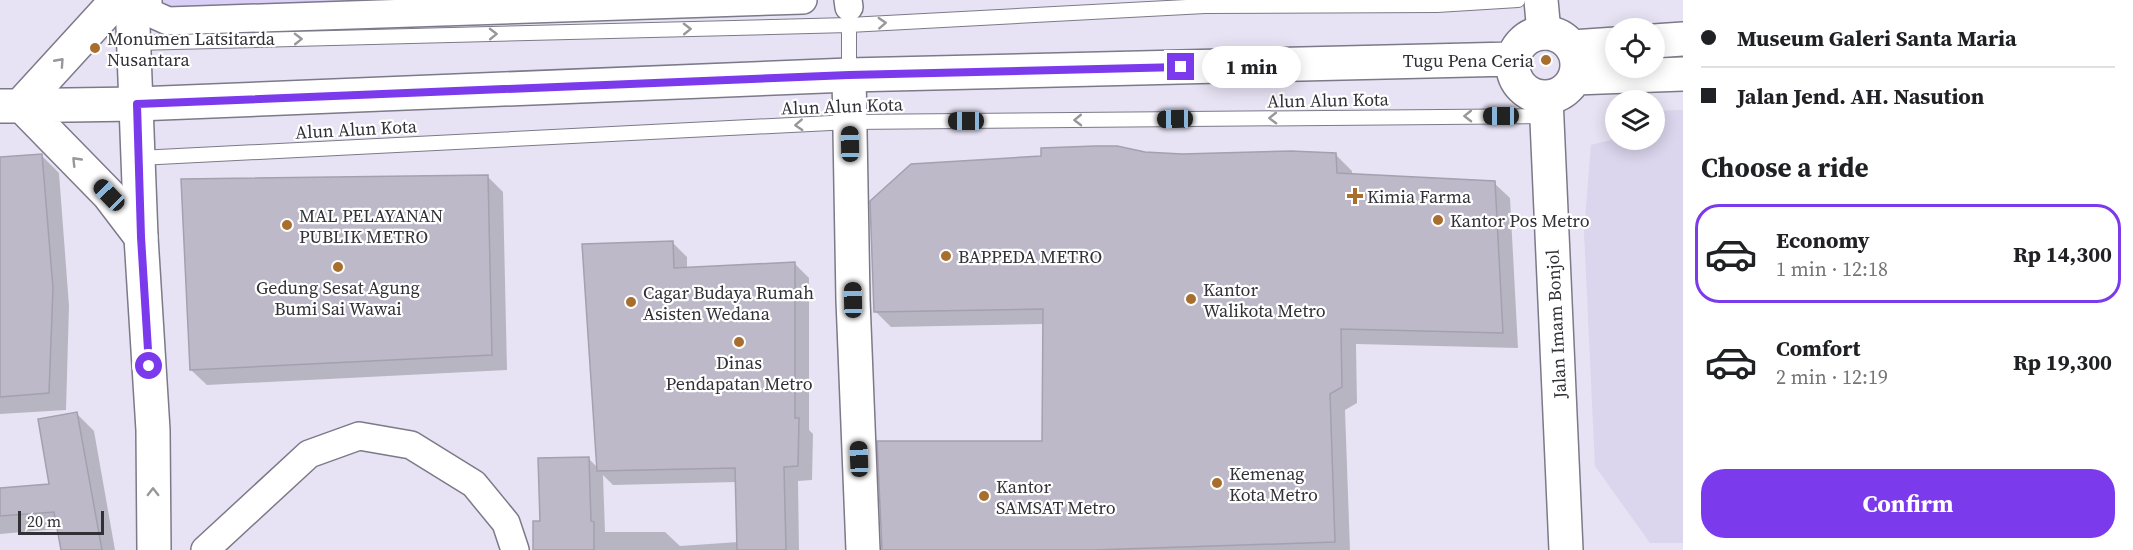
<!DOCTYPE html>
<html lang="en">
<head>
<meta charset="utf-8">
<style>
  :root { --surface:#fff; --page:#f2f2f2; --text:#202124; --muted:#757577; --line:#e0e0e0; --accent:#7c3aed }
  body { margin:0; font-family:"Source Serif 4",serif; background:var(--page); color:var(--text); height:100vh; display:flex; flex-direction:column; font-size:22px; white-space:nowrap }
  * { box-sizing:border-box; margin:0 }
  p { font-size:20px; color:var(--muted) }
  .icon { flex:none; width:33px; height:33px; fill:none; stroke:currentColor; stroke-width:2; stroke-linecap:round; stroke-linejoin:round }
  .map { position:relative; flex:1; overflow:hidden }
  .side { display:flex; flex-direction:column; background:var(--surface); width:450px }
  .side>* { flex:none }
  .top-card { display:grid; align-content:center; height:132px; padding:0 18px; background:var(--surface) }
  .buttons { position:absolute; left:1605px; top:18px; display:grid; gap:12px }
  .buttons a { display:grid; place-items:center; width:60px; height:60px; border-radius:50%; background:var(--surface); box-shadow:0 3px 15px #0003; font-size:30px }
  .scale { position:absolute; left:18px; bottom:15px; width:86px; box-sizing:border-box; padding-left:6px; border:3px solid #313036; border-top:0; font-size:16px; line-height:21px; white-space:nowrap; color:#313036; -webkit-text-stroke:4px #fff; paint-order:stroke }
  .end { position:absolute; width:27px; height:27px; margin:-14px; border:8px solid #7c3aed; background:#fff; box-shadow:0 0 0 3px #fff }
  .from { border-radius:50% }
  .bubble { position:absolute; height:42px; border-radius:21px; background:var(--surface); box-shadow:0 3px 15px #0003; font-size:20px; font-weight:700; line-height:42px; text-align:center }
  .car { position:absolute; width:18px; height:36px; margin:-18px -9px; border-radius:8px; box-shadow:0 0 4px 2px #0007; background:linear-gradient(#222 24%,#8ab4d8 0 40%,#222 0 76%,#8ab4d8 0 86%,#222 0) }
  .top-card b { display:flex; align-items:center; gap:21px; height:57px; font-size:22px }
  .top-card b+b { border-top:2px solid var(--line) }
  .top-card i { width:15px; height:15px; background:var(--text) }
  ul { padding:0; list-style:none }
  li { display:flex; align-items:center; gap:18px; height:99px; margin:0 12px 9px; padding:0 6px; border:3px solid transparent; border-radius:24px }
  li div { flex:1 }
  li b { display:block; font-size:22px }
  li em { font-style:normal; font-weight:700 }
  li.selected { border-color:var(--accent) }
  li>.icon { width:54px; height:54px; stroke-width:1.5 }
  h2 { padding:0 18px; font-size:27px; line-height:72px }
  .button { display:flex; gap:12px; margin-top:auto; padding:12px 18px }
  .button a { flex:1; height:69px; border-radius:24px; background:var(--accent); color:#fff; font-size:24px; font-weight:700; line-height:69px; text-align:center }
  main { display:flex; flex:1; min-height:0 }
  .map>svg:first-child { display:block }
</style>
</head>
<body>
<main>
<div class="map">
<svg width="1683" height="550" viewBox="0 0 1683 550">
  <rect width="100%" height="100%" fill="#e7e3f4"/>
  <!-- built -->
  <path fill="#dbd5ed" d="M1683 110V543H1650L1595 466 1584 232 1591 145 1615 139 1654 140 1655 111Z"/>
  <!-- green -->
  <path fill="#dacff7" d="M159 0H504L159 12Z"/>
  <!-- shadow -->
  <path fill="#0003" fill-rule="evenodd" d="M1145 154 1182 156 1336 155 1352 171V176L1494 183 1510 198 1518 348 1356 344 1357 403 1345 410 1350 550H882L1044 442V324L891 327 875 311Z
    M42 156 59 173 69 306 66 410 0 414V158Z
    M487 176 503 192 507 370 207 385 191 370Z
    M672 242 687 257V269L794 263 809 278V430L813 434 812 480 798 481 799 550H535L542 522 588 458 599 469ZM603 475 613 485 737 482 738 542 680 546 665 532H605Z
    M77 414 94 431 115 550H62L58 529 0 534V489L51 485Z"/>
  <!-- building -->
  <path fill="#bdb9c9" stroke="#a4a0b0" stroke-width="1.5" d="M1095 146H1117L1145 152 1182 154 1291 151 1336 153 1337 173 1495 181 1503 333 1341 329 1342 387 1330 394 1335 542 1093 550H882L877 441H1042L1043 309 874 312 870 201 911 164 1041 156V148Z
    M42 154 53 288 49 393 0 397V157Z
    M488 175 492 355 190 370 181 179Z
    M673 241 674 268 795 262V418H799L798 466 784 467 786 550H737L735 468 597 471 582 244Z
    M77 412 102 550H61L54 512 0 516V488L49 484 38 419Z
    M589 457 591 521 594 522V550H533V521H540L538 458Z"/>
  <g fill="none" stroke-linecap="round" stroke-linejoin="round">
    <!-- lane casing -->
    <g stroke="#7c7988" stroke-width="16">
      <path id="lane" d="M849 17V75
        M134 43 849 25 1205 6 1437 5 1518 0
        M139 158 850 122 1547 116"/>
    </g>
    <!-- street casing -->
    <g stroke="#7c7988" stroke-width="30">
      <path id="street" d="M148 0V12L168 21 803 0
        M848 0 849 7
        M205 550 309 454 359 436 411 445 474 484 506 523 515 550"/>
    </g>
    <!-- secondary casing -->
    <g stroke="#7c7988" stroke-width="36">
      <path id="secondary" d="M132 0 141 237 153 430 154 550
        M849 75 853 300 863 550"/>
    </g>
    <!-- primary casing -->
    <g stroke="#7c7988" stroke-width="36">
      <path id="primary" d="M1541 0 1544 33
        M1546 98 1566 550"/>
    </g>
    <!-- highway casing -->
    <g stroke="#7c7988" stroke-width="36">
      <path id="highway" d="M117 0 21 105 109 195 141 237
        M1513 65a32 32 0 1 1 64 0a32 32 0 1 1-64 0Z
        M1654 41 1683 39
        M1572 47 1616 44
        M1575 78 1683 74
        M0 106 137 104 849 75 1512 59"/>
    </g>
    <!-- lane -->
    <use href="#lane" stroke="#fff" stroke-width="14"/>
    <!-- street -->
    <use href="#street" stroke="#fff" stroke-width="27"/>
    <!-- secondary -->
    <use href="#secondary" stroke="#fff" stroke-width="33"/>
    <!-- primary -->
    <use href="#primary" stroke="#fff" stroke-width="33"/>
    <!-- highway -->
    <use href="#highway" stroke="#fff" stroke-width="33"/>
  </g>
  <!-- one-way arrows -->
  <defs><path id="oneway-chevron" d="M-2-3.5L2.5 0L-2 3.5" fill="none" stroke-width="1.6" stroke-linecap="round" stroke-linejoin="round" transform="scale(1.5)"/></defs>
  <g stroke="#98989a">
    <use href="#oneway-chevron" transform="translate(882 23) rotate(-3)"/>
    <use href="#oneway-chevron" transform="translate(687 29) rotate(-1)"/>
    <use href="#oneway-chevron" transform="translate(493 34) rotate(-1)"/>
    <use href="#oneway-chevron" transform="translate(298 39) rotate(-1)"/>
    <use href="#oneway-chevron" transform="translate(60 62) rotate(-48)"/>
    <use href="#oneway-chevron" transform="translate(1468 116) rotate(179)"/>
    <use href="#oneway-chevron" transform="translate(1273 118) rotate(179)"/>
    <use href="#oneway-chevron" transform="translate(1078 120) rotate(179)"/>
    <use href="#oneway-chevron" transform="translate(799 125) rotate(177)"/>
    <use href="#oneway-chevron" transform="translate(76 161) rotate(-134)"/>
    <use href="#oneway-chevron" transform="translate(153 492) rotate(-90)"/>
  </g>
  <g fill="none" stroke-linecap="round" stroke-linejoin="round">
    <!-- route -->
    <path stroke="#7c3aed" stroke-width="8" d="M149 366 141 237 137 104 849 75 1181 67"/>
  </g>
  <!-- markers -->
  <g fill="#a86e2e" stroke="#fff" stroke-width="2">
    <circle cx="95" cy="48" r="6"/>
    <circle cx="1546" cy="60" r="6"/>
    <path d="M1352 187h6v6h6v6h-6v6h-6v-6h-6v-6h6z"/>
    <circle cx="1438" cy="220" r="6"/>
    <circle cx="287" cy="225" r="6"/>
    <circle cx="946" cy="256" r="6"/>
    <circle cx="338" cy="267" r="6"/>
    <circle cx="1191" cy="299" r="6"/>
    <circle cx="631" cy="302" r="6"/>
    <circle cx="739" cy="342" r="6"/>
    <circle cx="1217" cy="483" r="6"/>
    <circle cx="984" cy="496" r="6"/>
  </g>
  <g text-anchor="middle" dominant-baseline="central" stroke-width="4.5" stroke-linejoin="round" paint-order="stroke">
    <!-- poi labels -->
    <g font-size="18" fill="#313036" stroke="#fff" text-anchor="start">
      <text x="107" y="38">Monumen Latsitarda<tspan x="107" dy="21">Nusantara</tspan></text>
      <text x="1534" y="60" text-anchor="end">Tugu Pena Ceria</text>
      <text x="1367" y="196">Kimia Farma</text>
      <text x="299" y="215">MAL PELAYANAN<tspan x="299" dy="21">PUBLIK METRO</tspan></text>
      <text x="1450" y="220">Kantor Pos Metro</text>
      <text x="958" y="256">BAPPEDA METRO</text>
      <text x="338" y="287" text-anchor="middle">Gedung Sesat Agung<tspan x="338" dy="21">Bumi Sai Wawai</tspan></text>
      <text x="1203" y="289">Kantor<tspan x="1203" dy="21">Walikota Metro</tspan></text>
      <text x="643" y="292">Cagar Budaya Rumah<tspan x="643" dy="21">Asisten Wedana</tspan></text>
      <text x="739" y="362" text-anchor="middle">Dinas<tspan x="739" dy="21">Pendapatan Metro</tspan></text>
      <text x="1229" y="473">Kemenag<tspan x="1229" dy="21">Kota Metro</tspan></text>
      <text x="996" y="486">Kantor<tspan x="996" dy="21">SAMSAT Metro</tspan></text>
    </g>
    <!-- street labels -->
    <g font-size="18" fill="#313036" stroke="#fff">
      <text transform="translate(1328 100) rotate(-1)">Alun Alun Kota</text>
      <text transform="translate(842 106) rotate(-2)">Alun Alun Kota</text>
      <text transform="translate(356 129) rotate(-3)">Alun Alun Kota</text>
      <text transform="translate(1556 324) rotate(-93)">Jalan Imam Bonjol</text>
    </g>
  </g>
</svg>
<div class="buttons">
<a><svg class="icon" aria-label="locate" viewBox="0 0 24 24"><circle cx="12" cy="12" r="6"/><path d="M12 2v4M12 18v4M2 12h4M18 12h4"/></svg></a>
<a><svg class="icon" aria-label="layers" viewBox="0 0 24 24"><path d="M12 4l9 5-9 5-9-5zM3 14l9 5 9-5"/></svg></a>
</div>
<div class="scale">20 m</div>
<i class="end from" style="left:149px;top:366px"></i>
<i class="end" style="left:1181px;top:67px"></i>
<div class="bubble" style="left:1202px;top:46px;width:99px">1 min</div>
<i class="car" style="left:1501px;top:116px;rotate:270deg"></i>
<i class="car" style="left:1175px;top:119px;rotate:269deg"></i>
<i class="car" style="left:966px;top:121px;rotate:270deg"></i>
<i class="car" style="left:850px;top:144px;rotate:359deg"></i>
<i class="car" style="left:109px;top:195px;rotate:316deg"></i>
<i class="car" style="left:853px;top:300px;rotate:359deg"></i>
<i class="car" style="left:859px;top:459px;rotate:358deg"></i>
</div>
<section class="side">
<div class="top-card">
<b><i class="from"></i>Museum Galeri Santa Maria</b>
<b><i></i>Jalan Jend. AH. Nasution</b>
</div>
<h2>Choose a ride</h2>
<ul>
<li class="selected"><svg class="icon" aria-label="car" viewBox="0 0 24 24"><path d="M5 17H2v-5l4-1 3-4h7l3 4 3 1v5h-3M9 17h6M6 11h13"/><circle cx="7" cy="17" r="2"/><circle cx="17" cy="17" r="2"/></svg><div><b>Economy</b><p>1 min · 12:18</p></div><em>Rp 14,300</em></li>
<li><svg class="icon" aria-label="car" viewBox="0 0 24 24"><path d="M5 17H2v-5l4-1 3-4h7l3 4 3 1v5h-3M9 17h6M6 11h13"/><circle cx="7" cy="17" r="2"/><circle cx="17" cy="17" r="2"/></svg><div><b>Comfort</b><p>2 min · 12:19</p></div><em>Rp 19,300</em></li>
</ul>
<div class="button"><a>Confirm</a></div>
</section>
</main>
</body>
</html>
